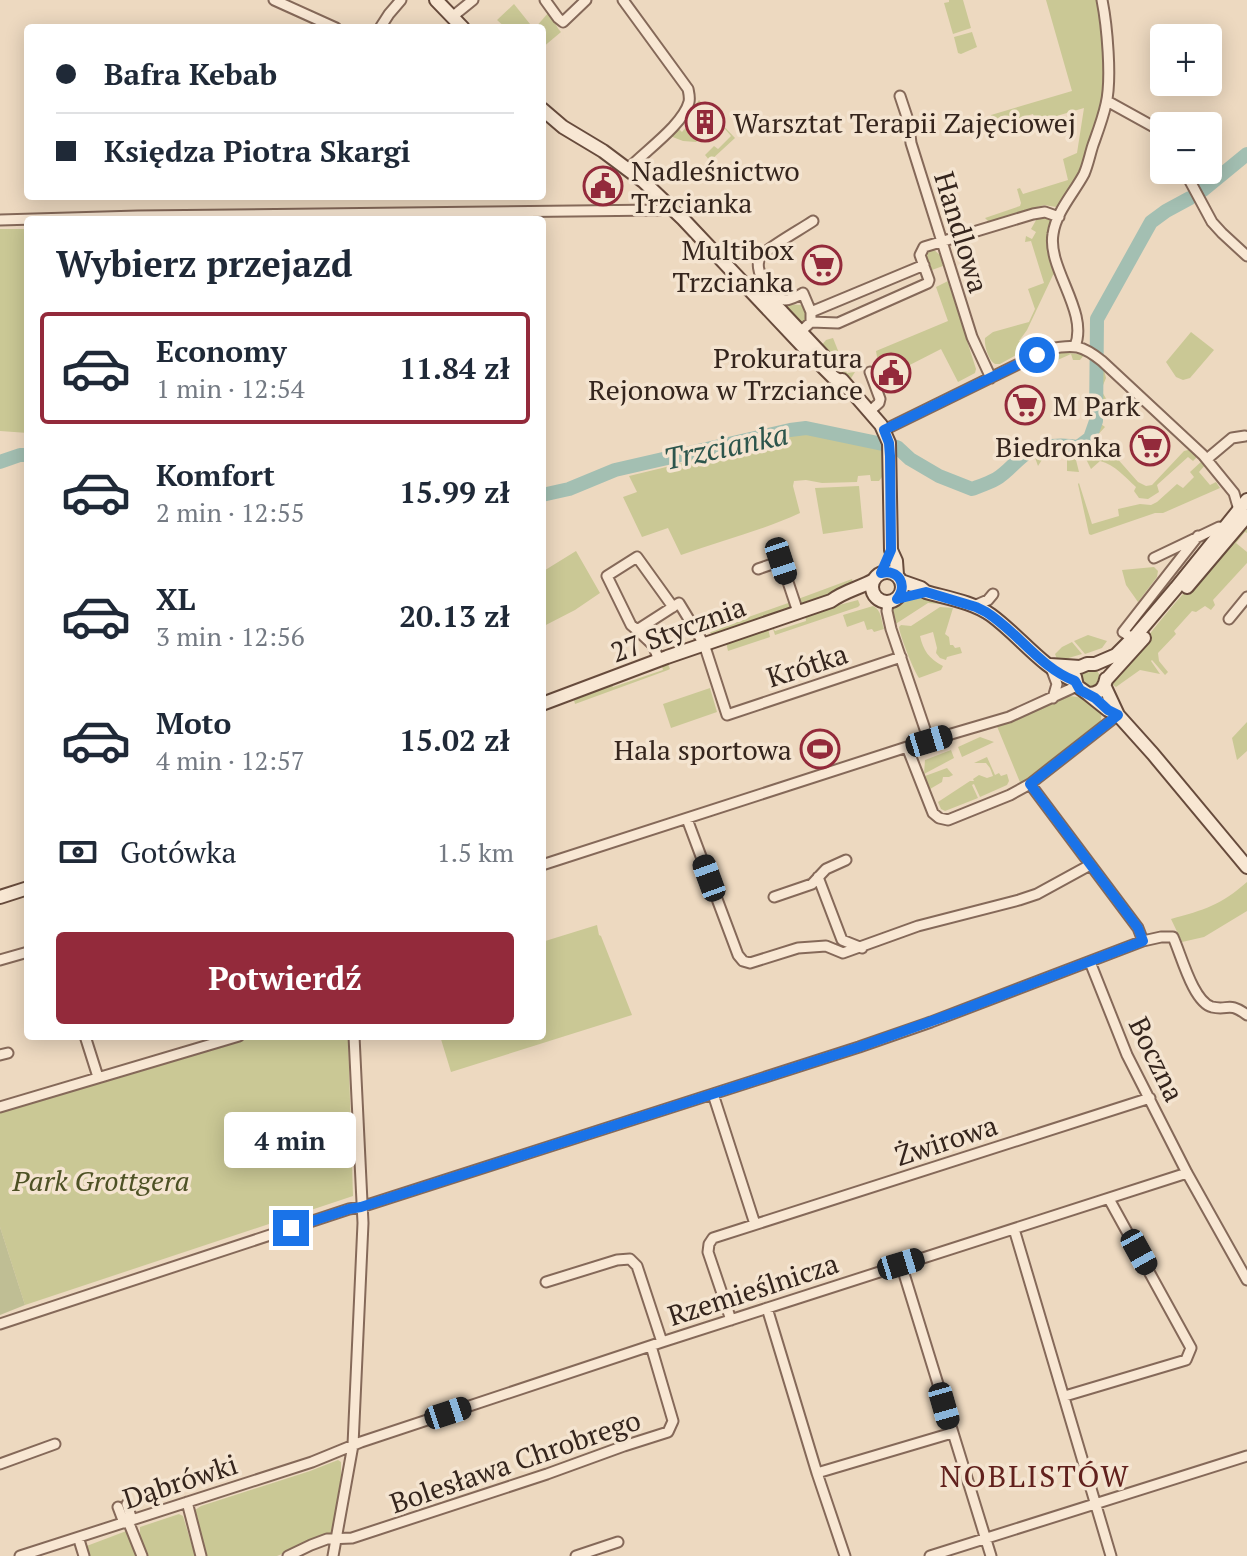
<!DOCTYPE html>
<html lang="pl">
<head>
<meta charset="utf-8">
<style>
  :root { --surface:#fff; --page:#f2f2f3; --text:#1f2937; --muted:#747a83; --line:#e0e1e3; --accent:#932a3b }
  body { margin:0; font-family:"PT Serif",serif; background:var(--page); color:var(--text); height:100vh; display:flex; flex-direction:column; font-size:30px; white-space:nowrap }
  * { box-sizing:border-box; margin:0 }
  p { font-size:26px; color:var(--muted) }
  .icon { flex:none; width:44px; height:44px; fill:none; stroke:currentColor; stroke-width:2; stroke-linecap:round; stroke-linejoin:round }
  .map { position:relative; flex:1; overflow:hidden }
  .sheet { position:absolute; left:24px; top:216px; width:522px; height:824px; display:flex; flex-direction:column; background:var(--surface); border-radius:8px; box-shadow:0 4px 20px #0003 }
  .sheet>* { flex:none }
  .guide { position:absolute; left:24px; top:24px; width:522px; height:176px; border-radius:8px; box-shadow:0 4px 20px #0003; display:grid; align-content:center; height:176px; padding:0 32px; background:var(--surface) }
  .controls { position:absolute; left:1150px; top:24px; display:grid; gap:16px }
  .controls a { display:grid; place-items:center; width:72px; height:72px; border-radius:8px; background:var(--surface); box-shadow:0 4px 20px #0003; font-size:40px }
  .end { position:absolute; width:36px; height:36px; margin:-18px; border:10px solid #1a73e8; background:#fff; box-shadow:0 0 0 4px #fff }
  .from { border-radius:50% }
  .bubble { position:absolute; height:56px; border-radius:8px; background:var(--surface); box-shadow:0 4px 20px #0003; font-size:26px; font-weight:700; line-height:56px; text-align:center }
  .car { position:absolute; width:24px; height:48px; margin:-24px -12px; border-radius:10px; box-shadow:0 0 6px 2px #0007; background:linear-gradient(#222 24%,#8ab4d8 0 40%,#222 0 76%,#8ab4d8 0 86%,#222 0) }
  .guide b { display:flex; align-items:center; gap:28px; height:76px; font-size:30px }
  .guide b+b { border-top:2px solid var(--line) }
  .guide i { width:20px; height:20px; background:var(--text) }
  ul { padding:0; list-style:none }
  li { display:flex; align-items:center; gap:24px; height:112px; margin:0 16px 12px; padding:0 16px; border:4px solid transparent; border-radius:8px }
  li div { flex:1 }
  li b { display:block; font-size:30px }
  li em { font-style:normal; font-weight:700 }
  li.on { border-color:var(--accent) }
  li>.icon { width:72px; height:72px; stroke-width:1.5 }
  h2 { padding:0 32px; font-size:36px; line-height:96px }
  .pay { display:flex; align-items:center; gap:20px; height:88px; padding:0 32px; font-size:30px }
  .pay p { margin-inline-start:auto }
  .button { display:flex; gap:16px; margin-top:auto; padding:16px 32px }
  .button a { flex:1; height:92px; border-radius:8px; background:var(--accent); color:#fff; font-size:32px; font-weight:700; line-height:92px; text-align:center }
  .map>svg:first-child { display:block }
</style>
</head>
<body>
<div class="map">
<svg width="1247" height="1556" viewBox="0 0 1247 1556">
  <rect width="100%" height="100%" fill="#edd9c0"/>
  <!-- green -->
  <path fill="#cac895" d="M949 0H963L971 28 953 34 944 3 949 2Z
    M1046 0H1097L1101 20 1104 77 1103 98 1083 167 1061 203 1056 207 1044 205 989 222 985 218 1020 206 1021 203 1017 189 1020 188 1023 194 1068 180 1063 159 1077 153 1084 108 1036 122 1033 114 990 127H988L987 124 991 115 1072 91Z
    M514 4 530 24 526 28H506L497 20Z
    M549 12C555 19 555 26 561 32L542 48V28H535Z
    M972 32 977 47 961 54 958 53 954 37Z
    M699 100 735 138 710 161 705 155 714 146 718 149 731 136 725 129 721 131 696 104Z
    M688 125 700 138 696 142 683 141 670 136 676 126 682 132Z
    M1039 215 1050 219C1051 227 1048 232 1048 240 1048 252 1055 265 1059 276L1057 277 1055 274 1053 275 1027 330 1019 341 1022 343 1018 349 1020 353 1000 364H995C988 360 984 345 985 338L993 332 1029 322 1035 309 1028 289 1044 283 1031 241 1025 242 1026 236 1032 239 1036 232 1031 229Z
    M0 229H28V433L0 431Z
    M933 249 940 255 943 266 932 270 926 256 930 250Z
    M948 281 976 369 975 373 958 382 941 349 898 371 892 358 882 362 887 375 878 378 874 368 878 363 876 351 948 321 936 287Z
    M776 299 785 304 801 305 807 312 808 319 800 324Z
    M1191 332 1214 350 1190 378 1183 380 1176 377 1166 362Z
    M833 338 847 373 855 372 850 380 821 346 826 340Z
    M1062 352 1084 355 1080 360H1073L1071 354 1042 367 1039 361Z
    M1096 364 1104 370 1106 378 1101 390 1108 402 1100 406 1101 424 1105 427 1095 438 1102 445 1099 450 1111 461 1115 456 1138 482 1146 486 1152 485 1184 451 1192 449 1196 452V458L1193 461 1188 457 1157 485 1159 492 1148 499 1139 498 1134 491 1136 487C1125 477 1115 465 1100 461L1091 469 1081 449 1074 452 1079 472 1067 471V455L1064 454 1045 455 1038 466 1033 452C1047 446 1063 445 1079 447L1090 438 1097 421Z
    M806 429 881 444 882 477 879 481H871L870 475 858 476 857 482 822 483 806 480 794 481 793 486 800 513C761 531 720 541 681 555L668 528 642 537 623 497 637 492 629 476 691 461 689 454 790 431Z
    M1203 460 1206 464 1199 472 1210 485 1216 482 1220 488 1163 513H1155L1091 535 1089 534 1078 484 1079 483 1092 524 1119 516 1118 509 1140 504 1151 505 1157 502 1177 484 1183 488 1194 477 1190 472Z
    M859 486 863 528 823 534 815 488Z
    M1243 527H1247V533L1245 532 1236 543 1247 552V563L1213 600 1215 605 1211 610 1205 606 1196 612 1192 611 1174 631 1176 634 1158 653 1159 661 1168 672 1165 675 1152 660 1151 661 1160 674 1140 670 1116 687 1112 684C1151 628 1197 577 1243 527Z
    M576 551 600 593 575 610 542 627V572Z
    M1154 567 1158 571 1157 577 1138 602 1126 585 1122 570Z
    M852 579 854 586 803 605 798 599Z
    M911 598H926L952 605 928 603 894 625 891 611 892 606Z
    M858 600 860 605 858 607 775 635 772 626 775 631 806 621 805 614Z
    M791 602 793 606 791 608 713 636 709 631Z
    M873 606C882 610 881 621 884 629L874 632 872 629 867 630 864 621 847 627 843 615Z
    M940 607 953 608 945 634 949 637 950 645H953L955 648 960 647 962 653 947 657 946 660 940 658 936 653 937 648 933 632 920 636C923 650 929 659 943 666L941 670 919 678C913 669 900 636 899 627L901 625 911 626Z
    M768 628 770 637 728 651 726 642Z
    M1088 635 1107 641 1102 648 1085 654 1074 641Z
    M1072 642 1082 654 1062 660 1057 659 1055 654 1062 647Z
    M667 661 670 669 668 670 575 704 573 696 610 681 613 687 663 670 661 663Z
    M1080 678a10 10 0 1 1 20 0a10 10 0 1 1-20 0Z
    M710 688 717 712 671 728 663 704Z
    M1068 696C1087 697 1110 704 1098 728L1022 787 996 724 1012 720Z
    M1247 722V751L1237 760 1232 738Z
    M980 737 994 742 962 757 958 747Z
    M951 750 954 758 924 774 925 760Z
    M987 757 995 775 999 773 1001 776 1007 774 1009 781 1007 785 980 797 974 784 972 785 978 798 945 811 941 809 938 802 970 781H974L973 779 979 775 987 778 993 776 990 768 986 763H974Z
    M947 768 953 775 949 777H943L942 782 930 789 925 776Z
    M1247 882V911L1204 937 1182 942 1171 919C1204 910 1221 905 1247 882Z
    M597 925 599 935 601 936 632 1015 451 1072 440 1036H542V942Z
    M258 1036H348L353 1196 25 1305 0 1227V1112Z
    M338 1460 341 1462V1477L333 1533 277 1556H204L196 1522 198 1519 195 1510 201 1506 310 1471Z
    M179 1514 183 1516 195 1556H81L84 1547 129 1530 132 1538 140 1536V1527Z"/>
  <!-- cemetery -->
  <path fill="#bfbe94" d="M0 1227 25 1305 0 1315Z"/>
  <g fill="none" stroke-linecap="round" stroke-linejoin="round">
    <!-- river -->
    <path stroke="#a3bfb2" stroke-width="14" d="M1203 190 1247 154
      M0 462 20 455H28
      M542 495 569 489 615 470 790 430 806 428 897 447 910 459 939 476 972 489C980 486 989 483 996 479 1008 472 1016 460 1027 453 1040 445 1063 444 1078 447L1090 438 1096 421 1097 319 1151 222 1166 211 1190 198"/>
    <!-- minor casing -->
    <g stroke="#856959" stroke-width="13">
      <path id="minor" d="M274 0 336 28
        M545 0 558 18 563 22 586 0
        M623 0 688 89C689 94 690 97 689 102 683 125 645 151 628 169
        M452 17 473 0
        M380 28 389 14 401 0
        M900 96 908 120 911 143 972 337 991 378
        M1107 101 1154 127 1164 137
        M1184 170 1212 222 1222 233 1247 256
        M0 220 138 216 660 210 667 203
        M811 312 924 265
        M811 322V312L803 293C798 296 791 300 785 300 771 298 751 269 761 256 767 248 803 228 813 221
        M796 336 811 322 838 323 928 283 929 280 920 255 924 247 1033 214 1045 212 1059 217
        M1075 346C1089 312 1047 268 1053 234 1056 212 1074 193 1084 174 1088 165 1090 154 1093 145 1098 131 1103 118 1106 104 1112 79 1107 25 1102 0
        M870 411 879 403 880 399 870 372
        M884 430 1049 349C1074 344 1082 345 1102 361L1203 455 1234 493 1239 510
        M1207 459 1232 438 1245 436
        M1154 558 1219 527 1224 529
        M758 569 781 561 798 612
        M888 602 887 611 891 629 929 741
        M974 606 988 600 993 594
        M1229 619 1247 597
        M637 630 631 625 607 576 637 557 673 607
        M1135 640 1123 632 1198 536
        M659 660 653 645 637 630 679 603 704 644 727 715 901 657
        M1051 668 1057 684 1053 698
        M907 747 933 813 939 818 948 820 1010 795 1030 784 1118 715
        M1030 784 1138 928 1143 941
        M687 819 738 955 743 961 750 963 798 948 826 946 843 953 918 926 1019 900 1037 894 1090 865
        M542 865 907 747 1009 717 1077 686
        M818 877 842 940 862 948
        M774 897 812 884 826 869 846 860
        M0 960 28 952
        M1090 962 1127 1055 1187 1173 1247 1280
        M85 1036 98 1077
        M0 1055 8 1053
        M713 1094 755 1224
        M0 1107 239 1036
        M1014 1229 1111 1556
        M901 1264 991 1556
        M546 1282 617 1260 630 1259 637 1266 662 1342
        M767 1308 817 1473 845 1556
        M731 1320 708 1252 709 1244 713 1238 1150 1098
        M0 1324 349 1209 361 1207 859 1047 931 1022 1143 941 1161 937H1173C1181 954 1193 1002 1212 1007 1229 1011 1228 1001 1247 1015
        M1065 1396 1186 1360 1191 1348 1109 1199
        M0 1464 55 1444
        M817 1473 952 1433
        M187 1502 201 1556
        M127 1504 132 1520
        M118 1507 124 1523
        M128 1521 142 1556
        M80 1543 84 1556
        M20 1556 312 1462 361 1442 662 1342 1187 1173
        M288 1556 311 1545 327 1539 352 1538 547 1474 624 1446 668 1432 673 1421 651 1346
        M333 1556 353 1445 363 1223 354 1036
        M576 1556 618 1542
        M930 1556 1247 1456"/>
    </g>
    <!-- secondary casing -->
    <g stroke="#674b3c" stroke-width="16">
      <path id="secondary" d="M436 0 463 28
        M542 109 563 127 603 151 643 181 683 219 811 355 833 377 844 384
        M753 283 782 312 829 362
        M842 380 881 425 889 443 891 550 896 561 897 575
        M872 587a15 15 0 1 1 30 0a15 15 0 1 1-30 0Z
        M901 581 921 588 926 592C947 598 973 602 991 615 1020 636 1042 668 1075 681
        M1187 587 1247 516
        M1050 665 1080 667 1087 664H1095L1116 655 1137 634 1176 588 1247 500
        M1075 677 1077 686 1088 694C1098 694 1105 689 1106 679
        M1106 680 1144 638
        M1104 685 1118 715 1153 754 1247 867
        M1088 694 1108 710 1118 715
        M542 704 667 657 831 601C844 591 860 588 874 580
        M0 897 28 888"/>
    </g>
    <!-- minor -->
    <use href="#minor" stroke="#f8e7d3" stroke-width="9"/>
    <!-- secondary -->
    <use href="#secondary" stroke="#f8e7d3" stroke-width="12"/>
  </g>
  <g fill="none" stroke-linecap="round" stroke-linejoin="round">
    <!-- route -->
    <path stroke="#1a73e8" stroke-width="10" d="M291 1228 349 1209 361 1207 859 1047 957 1012 1143 941 1138 928 1030 784 1118 715 1108 710 1095 698 1080 690 1075 681C1039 667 1018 632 986 612L976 607 926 592 897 599C908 585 899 569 881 573L891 550 890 456 889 443 884 430 1037 355"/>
  </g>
  <!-- icons -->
  <defs>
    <g id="building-ring" transform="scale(2)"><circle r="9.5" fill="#f4e4d0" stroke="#932a3b" stroke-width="1.5"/><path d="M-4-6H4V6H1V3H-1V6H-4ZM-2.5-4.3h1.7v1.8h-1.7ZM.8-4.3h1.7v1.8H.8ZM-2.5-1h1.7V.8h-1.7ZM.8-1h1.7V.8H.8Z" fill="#932a3b"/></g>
    <g id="civic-ring" transform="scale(2)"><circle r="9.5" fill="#f4e4d0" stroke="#932a3b" stroke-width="1.5"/><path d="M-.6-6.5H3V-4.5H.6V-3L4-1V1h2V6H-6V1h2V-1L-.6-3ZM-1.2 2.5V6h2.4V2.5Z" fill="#932a3b"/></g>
    <g id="supermarket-ring" transform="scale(2)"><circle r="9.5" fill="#f4e4d0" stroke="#932a3b" stroke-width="1.5"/><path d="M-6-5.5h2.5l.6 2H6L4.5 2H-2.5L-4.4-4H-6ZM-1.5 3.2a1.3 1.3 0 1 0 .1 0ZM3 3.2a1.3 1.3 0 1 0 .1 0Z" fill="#932a3b"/></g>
    <g id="stadium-ring" transform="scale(2)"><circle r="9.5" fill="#f4e4d0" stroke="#932a3b" stroke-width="1.5"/><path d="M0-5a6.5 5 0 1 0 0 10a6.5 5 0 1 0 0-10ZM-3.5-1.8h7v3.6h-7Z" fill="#932a3b"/></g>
  </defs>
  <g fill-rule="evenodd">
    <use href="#building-ring" x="705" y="122"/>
    <use href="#civic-ring" x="603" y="186"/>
    <use href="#supermarket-ring" x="822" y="265"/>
    <use href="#civic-ring" x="891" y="373"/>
    <use href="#supermarket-ring" x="1025" y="405"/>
    <use href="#supermarket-ring" x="1150" y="446"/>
    <use href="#stadium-ring" x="820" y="749"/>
  </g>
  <g text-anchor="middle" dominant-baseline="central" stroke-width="7" stroke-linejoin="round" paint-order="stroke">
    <!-- poi labels -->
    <g font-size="28" fill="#35251d" stroke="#f4e4d0" text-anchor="end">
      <text x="733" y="122" text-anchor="start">Warsztat Terapii Zajęciowej</text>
      <text x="631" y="170" text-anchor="start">Nadleśnictwo<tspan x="631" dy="32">Trzcianka</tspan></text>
      <text x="794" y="249">Multibox<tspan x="794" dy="32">Trzcianka</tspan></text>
      <text x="863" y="357">Prokuratura<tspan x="863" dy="32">Rejonowa w Trzciance</tspan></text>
      <text x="1053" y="405" text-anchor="start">M Park</text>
      <text x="1122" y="446">Biedronka</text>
      <text x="792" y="749">Hala sportowa</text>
    </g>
    <!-- street labels -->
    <g font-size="28" fill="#35251d" stroke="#f4e4d0">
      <text transform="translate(962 232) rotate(73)">Handlowa</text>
      <text transform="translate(678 629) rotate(-20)">27 Stycznia</text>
      <text transform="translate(807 665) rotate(-18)">Krótka</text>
      <text transform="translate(1157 1059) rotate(64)">Boczna</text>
      <text transform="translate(946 1140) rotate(-18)">Żwirowa</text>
      <text transform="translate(753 1289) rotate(-18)">Rzemieślnicza</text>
      <text transform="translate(515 1461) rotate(-19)">Bolesława Chrobrego</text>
      <text transform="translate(180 1481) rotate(-18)">Dąbrówki</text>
    </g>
    <!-- park labels -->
    <g font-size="28" font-style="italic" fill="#4d5124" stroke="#f4e4d0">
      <text x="101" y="1180">Park Grottgera</text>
    </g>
    <!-- water labels -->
    <g font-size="30" font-style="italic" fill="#2c554c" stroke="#f4e4d0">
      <text transform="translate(726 446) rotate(-12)">Trzcianka</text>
    </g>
    <!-- neighbourhood labels -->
    <g font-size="30" letter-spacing="2" fill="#61211d" stroke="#f4e4d0">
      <text x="1035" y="1476">NOBLISTÓW</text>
    </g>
  </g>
</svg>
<div class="controls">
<a>+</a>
<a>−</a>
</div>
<i class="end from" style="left:1037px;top:355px"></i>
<i class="end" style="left:291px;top:1228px"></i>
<div class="bubble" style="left:224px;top:1112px;width:132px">4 min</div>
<i class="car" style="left:781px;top:561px;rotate:162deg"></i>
<i class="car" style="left:929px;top:741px;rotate:73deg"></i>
<i class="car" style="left:709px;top:878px;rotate:340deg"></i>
<i class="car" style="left:1139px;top:1252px;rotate:151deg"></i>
<i class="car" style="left:901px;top:1264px;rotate:73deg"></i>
<i class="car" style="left:944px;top:1406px;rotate:164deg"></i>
<i class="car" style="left:448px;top:1413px;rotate:72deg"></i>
<div class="guide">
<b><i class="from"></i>Bafra Kebab</b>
<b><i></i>Księdza Piotra Skargi</b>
</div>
<section class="sheet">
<h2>Wybierz przejazd</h2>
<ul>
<li class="on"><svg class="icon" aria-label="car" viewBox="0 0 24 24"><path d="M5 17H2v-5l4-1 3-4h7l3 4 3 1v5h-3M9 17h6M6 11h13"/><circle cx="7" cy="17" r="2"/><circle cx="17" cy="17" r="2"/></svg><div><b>Economy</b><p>1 min · 12:54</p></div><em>11.84 zł</em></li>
<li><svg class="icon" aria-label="car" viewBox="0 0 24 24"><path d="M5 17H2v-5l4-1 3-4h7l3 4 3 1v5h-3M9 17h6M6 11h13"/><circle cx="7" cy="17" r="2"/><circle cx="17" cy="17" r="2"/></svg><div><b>Komfort</b><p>2 min · 12:55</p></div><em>15.99 zł</em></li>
<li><svg class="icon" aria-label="car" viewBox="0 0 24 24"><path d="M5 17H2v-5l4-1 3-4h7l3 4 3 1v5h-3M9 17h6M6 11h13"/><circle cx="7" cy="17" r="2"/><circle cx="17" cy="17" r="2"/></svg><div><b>XL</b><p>3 min · 12:56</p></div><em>20.13 zł</em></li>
<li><svg class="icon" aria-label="car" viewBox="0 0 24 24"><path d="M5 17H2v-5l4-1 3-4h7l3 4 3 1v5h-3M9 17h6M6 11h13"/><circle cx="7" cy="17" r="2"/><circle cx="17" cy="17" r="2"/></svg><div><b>Moto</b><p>4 min · 12:57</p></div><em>15.02 zł</em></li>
</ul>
<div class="pay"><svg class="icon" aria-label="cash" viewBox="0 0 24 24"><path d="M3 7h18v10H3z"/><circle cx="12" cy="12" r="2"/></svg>Gotówka<p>1.5 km</p></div>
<div class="button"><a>Potwierdź</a></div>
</section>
</div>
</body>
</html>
